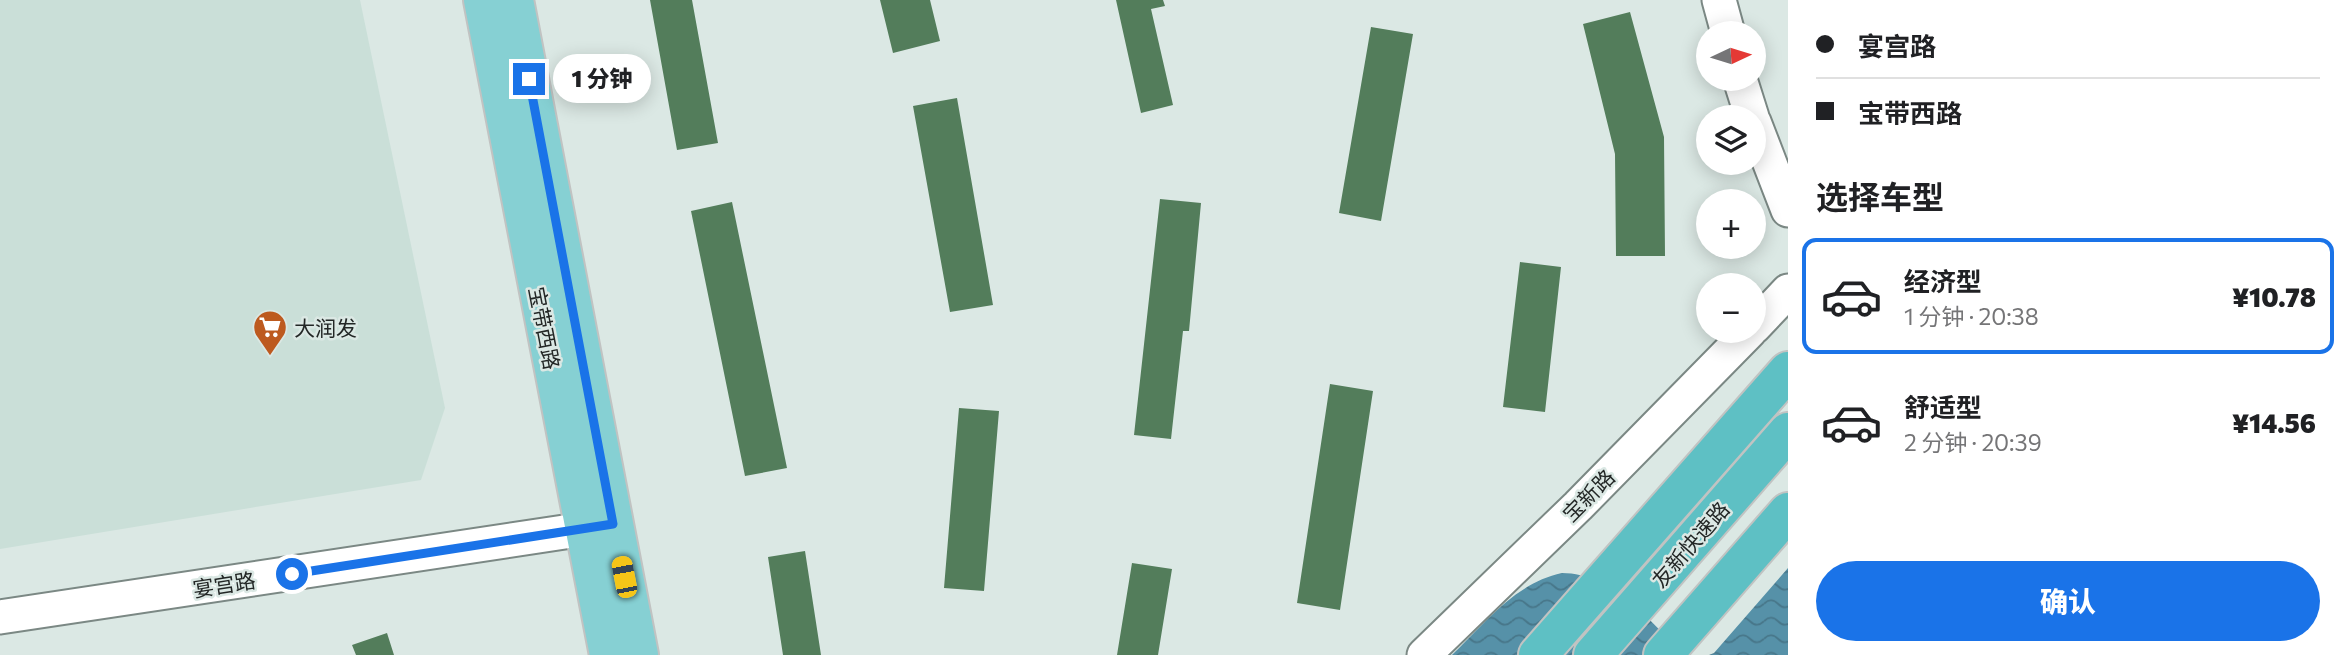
<!DOCTYPE html>
<html lang="zh">
<head>
<meta charset="utf-8">
<style>
  :root { --surface:#fff; --page:#f2f2f2; --text:#202124; --muted:#757577; --line:#e0e0e0; --accent:#1a73e8 }
  body { margin:0; font-family:Commissioner,"Noto Sans SC",sans-serif; background:var(--page); color:var(--text); height:100vh; display:flex; flex-direction:column; font-size:26px; white-space:nowrap }
  * { box-sizing:border-box; margin:0 }
  p { font-size:23px; color:var(--muted) }
  .icon { flex:none; width:38px; height:38px; fill:none; stroke:currentColor; stroke-width:2; stroke-linecap:round; stroke-linejoin:round }
  .map { position:relative; flex:1; overflow:hidden }
  .side { display:flex; flex-direction:column; background:var(--surface); width:560px }
  .side>* { flex:none }
  .hud { display:grid; align-content:center; height:154px; padding:0 28px; background:var(--surface) }
  .needle { width:46px; rotate:86deg }
  .buttons { position:absolute; left:1696px; top:21px; display:grid; gap:14px }
  .buttons a { display:grid; place-items:center; width:70px; height:70px; border-radius:50%; background:var(--surface); box-shadow:0 4px 18px #0003; font-size:35px }
  .end { position:absolute; width:32px; height:32px; margin:-16px; border:9px solid #1a73e8; background:#fff; box-shadow:0 0 0 4px #fff }
  .from { border-radius:50% }
  .bubble { position:absolute; height:49px; border-radius:24px; background:var(--surface); box-shadow:0 4px 18px #0003; font-size:23px; font-weight:800; line-height:49px; text-align:center }
  .car { position:absolute; width:21px; height:42px; margin:-21px -10px; border-radius:9px; box-shadow:0 0 5px 2px #0007; background:linear-gradient(#f5c518 24%,#345 0 40%,#f5c518 0 76%,#345 0 86%,#f5c518 0) }
  .hud b { display:flex; align-items:center; gap:24px; height:66px; font-size:26px }
  .hud b+b { border-top:2px solid var(--line) }
  .hud i { width:18px; height:18px; background:var(--text) }
  ul { padding:0; list-style:none }
  li { display:flex; align-items:center; gap:21px; height:116px; margin:0 14px 10px; padding:0 14px; border:4px solid transparent; border-radius:14px }
  li div { flex:1 }
  li b { display:block; font-size:26px }
  li em { font-style:normal; font-weight:800 }
  li.on { border-color:var(--accent) }
  li>.icon { width:63px; height:63px; stroke-width:1.5 }
  h2 { padding:0 28px; font-size:32px; line-height:84px }
  .action { display:flex; gap:14px; margin-top:auto; padding:14px 28px }
  .action a { flex:1; height:80px; border-radius:42px; background:var(--accent); color:#fff; font-size:28px; font-weight:800; line-height:80px; text-align:center }
  main { display:flex; flex:1; min-height:0 }
  .map>svg:first-child { display:block }
</style>
</head>
<body>
<main>
<div class="map">
<svg width="1788" height="655" viewBox="0 0 1788 655">
  <defs>
    <pattern id="water-waves" width="16" height="10" patternUnits="userSpaceOnUse" patternTransform="scale(1.75)"><rect width="16" height="10" fill="#5691a8"/><path d="M0 5q4-4 8 0t8 0" fill="none" stroke="#477689"/></pattern>
  </defs>
  <rect width="100%" height="100%" fill="#dbe8e4"/>
  <!-- built -->
  <path fill="#cadfd8" d="M0 0H360L445 408 421 480 0 549Z"/>
  <!-- water -->
  <path fill="url(#water-waves)" d="M1788 568V655H1709L1714 653Z
    M1562 573C1613 573 1650 622 1685 655H1452C1485 623 1515 583 1562 573Z"/>
  <!-- building -->
  <path fill="#537d5b" d="M650 0H692L718 143 677 150Z
    M880 0H930L940 41 893 53Z
    M1116 0H1163L1165 6 1151 9 1173 105 1141 113Z
    M1630 12 1664 137 1665 256H1616L1615 154 1583 24Z
    M1371 27 1413 34 1381 221 1339 213Z
    M957 98 993 305 950 312 913 106Z
    M1160 199 1201 203 1189 331H1183L1171 439 1134 435Z
    M732 202 787 468 745 476 691 211Z
    M1520 262 1561 267 1545 412 1503 407Z
    M1330 384 1373 391 1340 610 1297 603Z
    M959 408 999 411 984 591 944 588Z
    M805 551 821 655H783L768 557Z
    M1132 563 1172 569 1158 655H1117Z
    M387 633 394 655H356L352 645Z"/>
  <g fill="none" stroke-linecap="round" stroke-linejoin="round">
    <!-- tertiary casing -->
    <g stroke="#7b8884" stroke-width="37">
      <path id="tertiary" d="M1719 0 1728 33
        M1740 79 1752 117
        M1754 122 1788 210
        M1754 327 1788 291
        M0 617 611 525
        M1424 655 1578 506 1750 331"/>
    </g>
    <!-- primary casing -->
    <g stroke="#c1c3c2" stroke-width="42">
      <path id="primary" d="M483 0 609 655
        M514 0 639 655"/>
    </g>
    <!-- trunk casing -->
    <g stroke="#c1c3c2" stroke-width="42">
      <path id="trunk" d="M1538 655 1788 371
        M1593 655 1788 432
        M1663 655 1788 512"/>
    </g>
    <!-- tertiary -->
    <use href="#tertiary" stroke="#fff" stroke-width="33"/>
    <!-- primary -->
    <use href="#primary" stroke="#86d0d3" stroke-width="38"/>
    <!-- trunk -->
    <use href="#trunk" stroke="#5ec0c4" stroke-width="38"/>
  </g>
  <g fill="none" stroke-linecap="round" stroke-linejoin="round">
    <!-- route -->
    <path stroke="#1a73e8" stroke-width="9" d="M292 574 613 524 529 79"/>
  </g>
  <!-- icons -->
  <defs>
    <g id="supermarket-pin" transform="scale(1.75)"><path d="M0 17L-7.5 6A9.5 9.5 0 1 1 7.5 6Z" fill="#bd5a1f" stroke="#dbe8e4"/><path d="M-6-5.5h2.5l.6 2H6L4.5 2H-2.5L-4.4-4H-6ZM-1.5 3.2a1.3 1.3 0 1 0 .1 0ZM3 3.2a1.3 1.3 0 1 0 .1 0Z" fill="#fff"/></g>
  </defs>
  <g fill-rule="evenodd">
    <use href="#supermarket-pin" x="270" y="327"/>
  </g>
  <g text-anchor="middle" dominant-baseline="central" stroke-width="5" stroke-linejoin="round" paint-order="stroke">
    <!-- poi labels -->
    <g font-size="21" fill="#232726" stroke="#dbe8e4" text-anchor="start">
      <text x="294" y="327">大润发</text>
    </g>
    <!-- street labels -->
    <g font-size="21" fill="#232726" stroke="#dbe8e4">
      <text transform="translate(545 328) rotate(79)">宝带西路</text>
      <text transform="translate(1588 495) rotate(-45)">宝新路</text>
      <text transform="translate(1690 544) rotate(-49)">友新快速路</text>
      <text transform="translate(224 584) rotate(-9)">宴宫路</text>
    </g>
  </g>
</svg>
<div class="buttons">
<a><svg class="needle" viewBox="-14 -14 28 28"><path d="M0-13l5 13h-10z" fill="#e53935"/><path d="M0 13l5-13h-10z" fill="#757577"/></svg></a>
<a><svg class="icon" aria-label="layers" viewBox="0 0 24 24"><path d="M12 4l9 5-9 5-9-5zM3 14l9 5 9-5"/></svg></a>
<a>+</a>
<a>−</a>
</div>
<i class="end from" style="left:292px;top:574px"></i>
<i class="end" style="left:529px;top:79px"></i>
<div class="bubble" style="left:553px;top:54px;width:98px">1 分钟</div>
<i class="car" style="left:624px;top:577px;rotate:349deg"></i>
</div>
<section class="side">
<div class="hud">
<b><i class="from"></i>宴宫路</b>
<b><i></i>宝带西路</b>
</div>
<h2>选择车型</h2>
<ul>
<li class="on"><svg class="icon" aria-label="car" viewBox="0 0 24 24"><path d="M5 17H2v-5l4-1 3-4h7l3 4 3 1v5h-3M9 17h6M6 11h13"/><circle cx="7" cy="17" r="2"/><circle cx="17" cy="17" r="2"/></svg><div><b>经济型</b><p>1 分钟 · 20:38</p></div><em>¥10.78</em></li>
<li><svg class="icon" aria-label="car" viewBox="0 0 24 24"><path d="M5 17H2v-5l4-1 3-4h7l3 4 3 1v5h-3M9 17h6M6 11h13"/><circle cx="7" cy="17" r="2"/><circle cx="17" cy="17" r="2"/></svg><div><b>舒适型</b><p>2 分钟 · 20:39</p></div><em>¥14.56</em></li>
</ul>
<div class="action"><a>确认</a></div>
</section>
</main>
</body>
</html>
